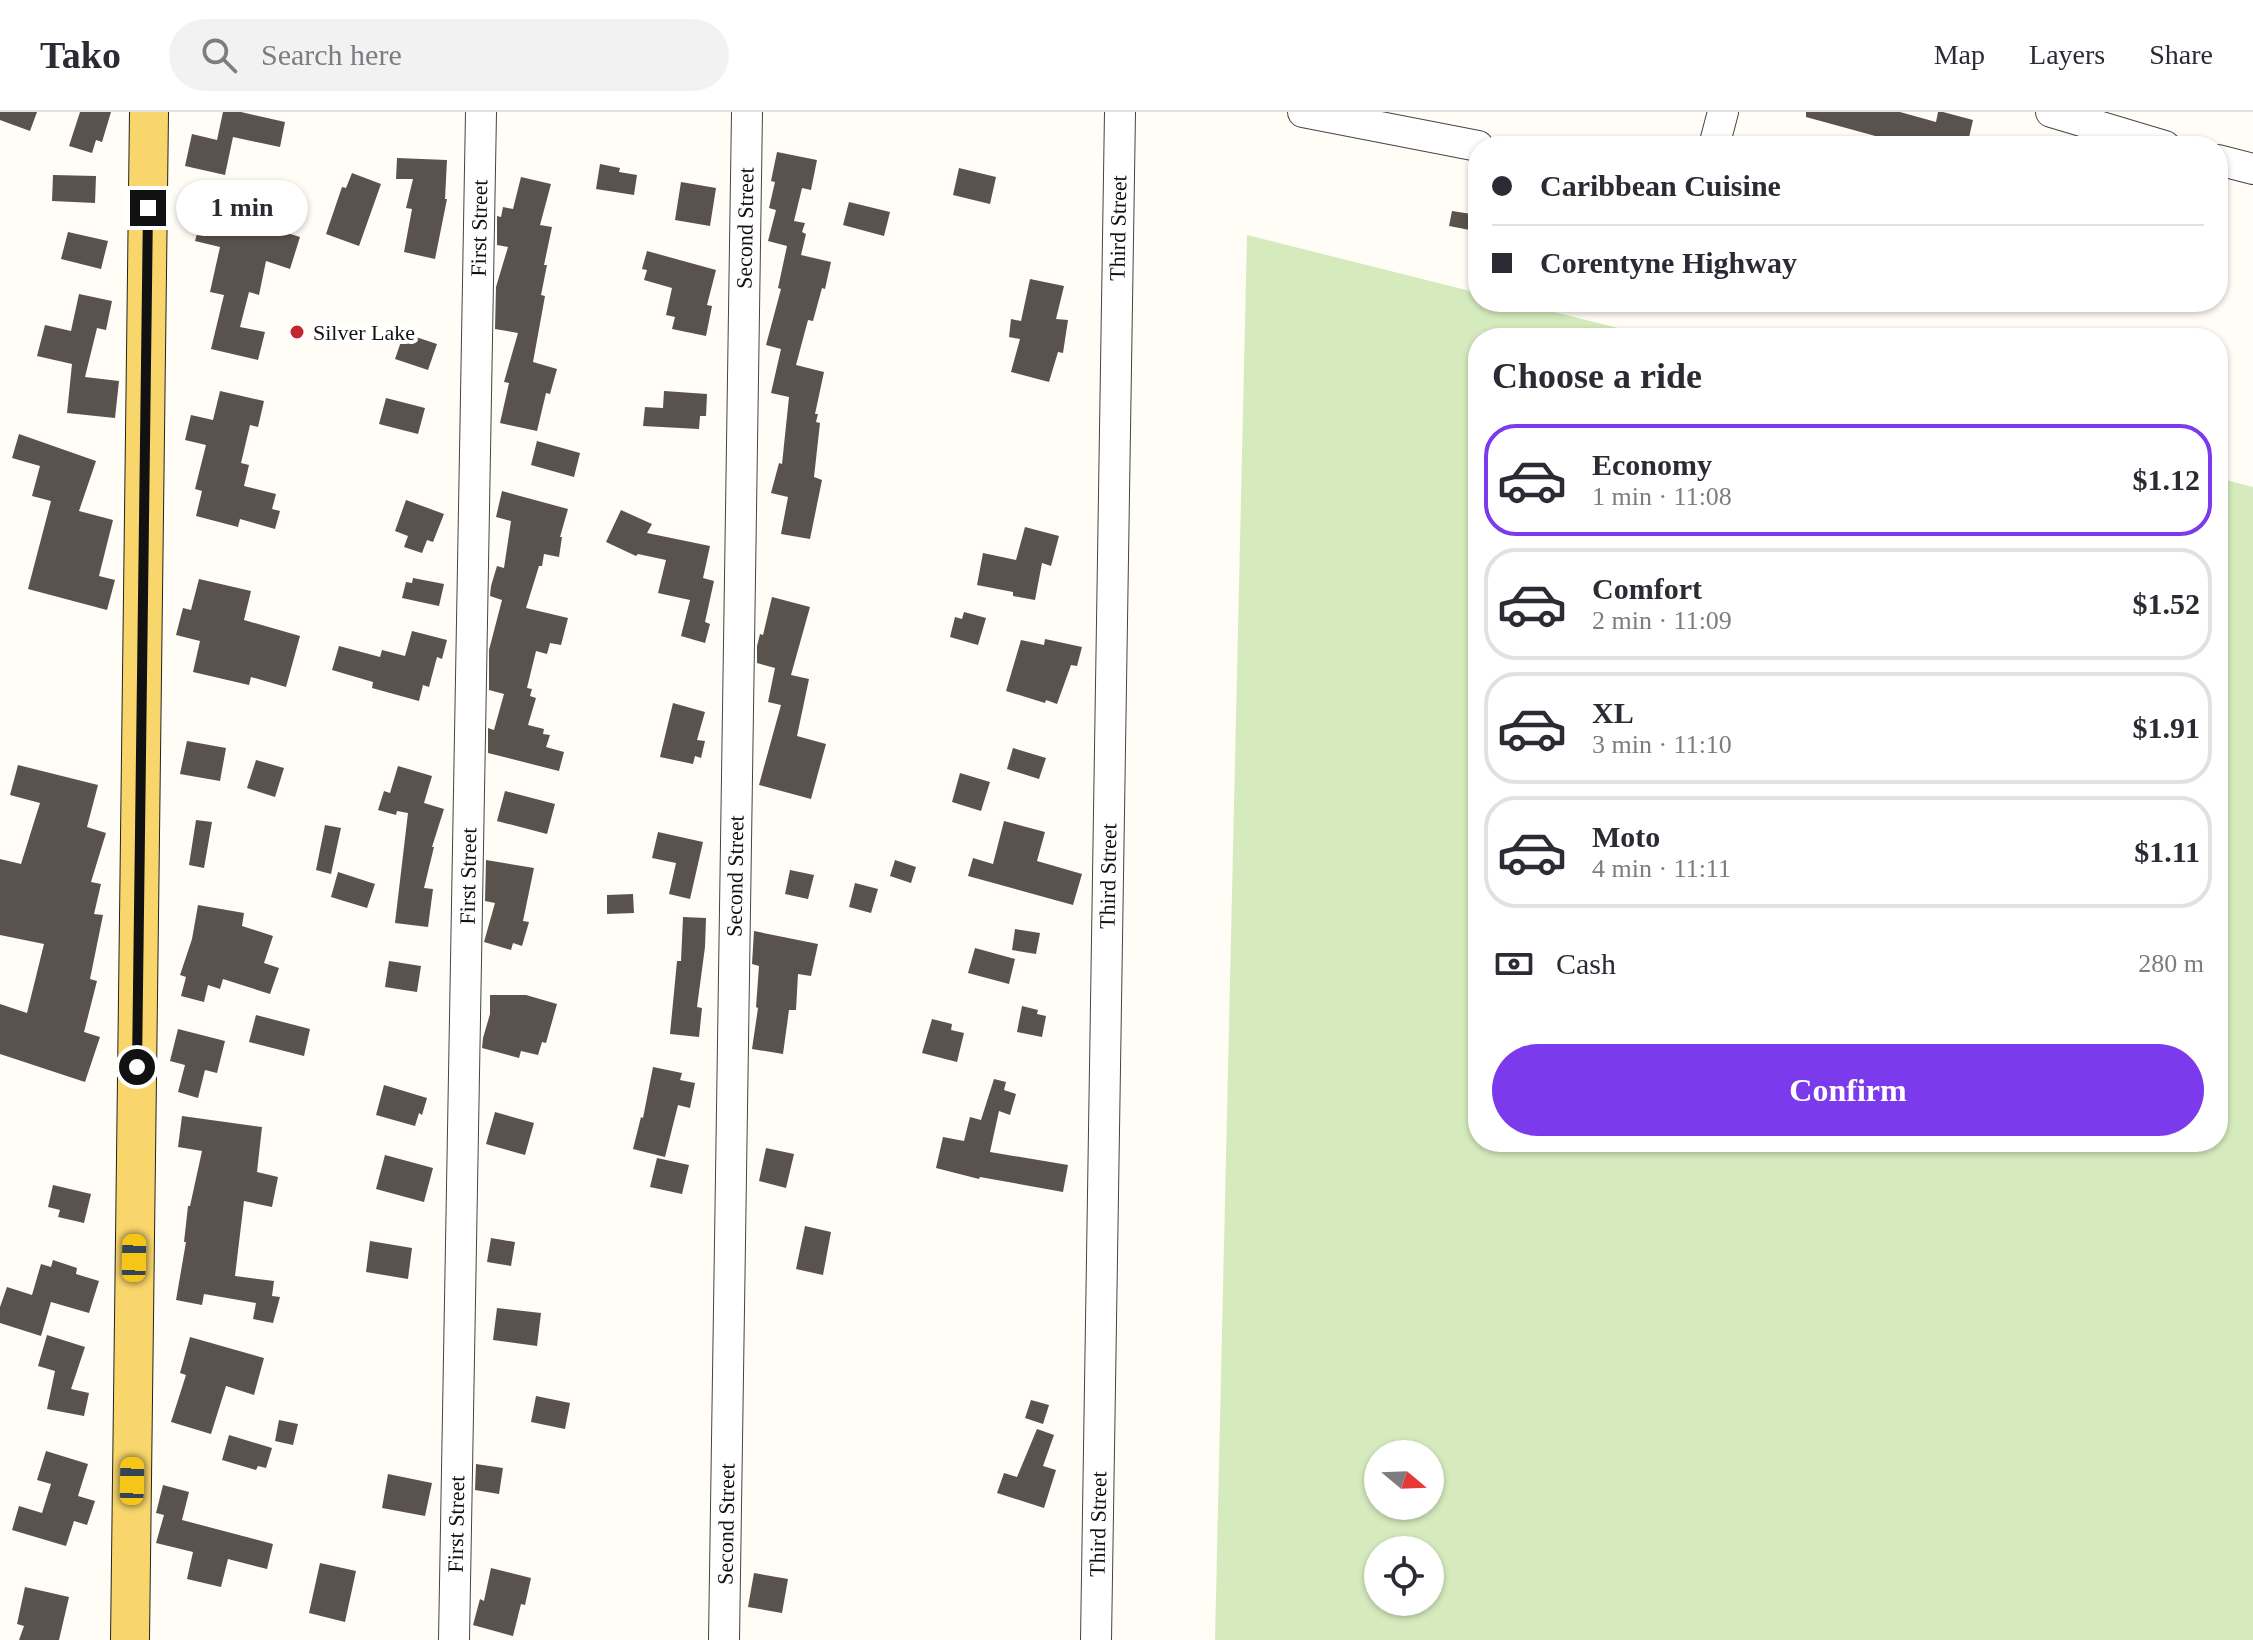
<!DOCTYPE html>
<html lang="en">
<head>
<meta charset="utf-8">
<style>
  :root { --surface:#fff; --page:#f2f2f3; --text:#2b2b33; --muted:#7c7c81; --line:#e1e1e2; --accent:#7c3aed }
  body { margin:0; font-family:"Times New Roman",serif; background:var(--page); color:var(--text); height:100vh; display:flex; flex-direction:column; font-size:30px; white-space:nowrap }
  * { box-sizing:border-box; margin:0 }
  p { font-size:26px; color:var(--muted) }
  .icon { flex:none; width:44px; height:44px; fill:none; stroke:currentColor; stroke-width:2; stroke-linecap:round; stroke-linejoin:round }
  .map { position:relative; flex:1; overflow:hidden }
  .panel { position:absolute; left:1468px; top:216px; width:760px; height:824px; display:flex; flex-direction:column; background:var(--surface); border-radius:32px; box-shadow:0 2px 6px #0004 }
  .panel>* { flex:none }
  .banner { position:absolute; left:1468px; top:24px; width:760px; height:176px; border-radius:32px; box-shadow:0 2px 6px #0004; display:grid; align-content:center; height:176px; padding:0 24px; background:var(--surface) }
  .needle { width:52px; rotate:109deg }
  .buttons { position:absolute; left:1364px; top:1328px; display:grid; gap:16px }
  .buttons a { display:grid; place-items:center; width:80px; height:80px; border-radius:50%; background:var(--surface); box-shadow:0 2px 6px #0004; font-size:40px }
  .end { position:absolute; width:36px; height:36px; margin:-18px; border:10px solid #111; background:#fff; box-shadow:0 0 0 4px #fff }
  .from { border-radius:50% }
  .bubble { position:absolute; height:56px; border-radius:28px; background:var(--surface); box-shadow:0 2px 6px #0004; font-size:26px; font-weight:600; line-height:56px; text-align:center }
  .car { position:absolute; width:24px; height:48px; margin:-24px -12px; border-radius:10px; box-shadow:0 0 6px 2px #0007; background:linear-gradient(#f5c518 24%,#345 0 40%,#f5c518 0 76%,#345 0 86%,#f5c518 0) }
  .banner b { display:flex; align-items:center; gap:28px; height:76px; font-size:30px }
  .banner b+b { border-top:2px solid var(--line) }
  .banner i { width:20px; height:20px; background:var(--text) }
  ul { padding:0; list-style:none }
  li { display:flex; align-items:center; gap:24px; height:112px; margin:0 16px 12px; padding:0 8px; border:4px solid var(--line); border-radius:32px }
  li div { flex:1 }
  li b { display:block; font-size:30px }
  li em { font-style:normal; font-weight:600 }
  li.current { border-color:var(--accent) }
  li>.icon { width:72px; height:72px; stroke-width:1.5 }
  h2 { padding:0 24px; font-size:36px; line-height:96px }
  .pay { display:flex; align-items:center; gap:20px; height:88px; padding:0 24px; font-size:30px }
  .pay p { margin-inline-start:auto }
  .action { display:flex; gap:16px; margin-top:auto; padding:16px 24px }
  .action a { flex:1; height:92px; border-radius:48px; background:var(--accent); color:#fff; font-size:32px; font-weight:600; line-height:92px; text-align:center }
  header { display:flex; align-items:center; gap:48px; box-sizing:border-box; height:112px; padding:0 40px; background:var(--surface); border-bottom:2px solid var(--line) }
  header strong { font-size:38px }
  nav { display:flex; gap:44px; margin-inline-start:auto; font-size:28px }
  .search { width:560px; height:72px; background:var(--page); display:flex; align-items:center; gap:20px; box-sizing:border-box; padding:0 28px; border-radius:44px; color:var(--muted); font-size:30px }
  .map>svg:first-child { display:block }
</style>
</head>
<body>
<header>
<strong>Tako</strong>
<div class="search"><svg class="icon" aria-label="search" viewBox="0 0 24 24"><circle cx="10" cy="10" r="6"/><path d="M15 15l6 6"/></svg>Search here</div>
<nav><a>Map</a><a>Layers</a><a>Share</a></nav>
</header>
<div class="map">
<svg width="2253" height="1528" viewBox="0 0 2253 1528">
  <rect width="100%" height="100%" fill="#fffdf5"/>
  <!-- green -->
  <path fill="#d5ebbd" fill-rule="evenodd" d="M1247 123 1478 181V190H1514L1658 226H1478V1030H2218V366L2253 375V1528H1215ZM1378 1342H1430V1394H1378ZM1378 1438H1430V1490H1378Z"/>
  <!-- building -->
  <path fill="#5a524d" d="M0 0H37L30 19 0 8Z
    M80 0H111L102 30 96 28 92 41 69 34Z
    M223 0H241L285 10 280 35 233 25 225 63 185 54 192 22 217 28Z
    M1806 0H1900L1936 10 1938 0H1943L1973 8 1967 34H1877L1879 25 1806 5Z
    M777 40 817 48 811 78 802 76 794 109 805 111 802 120 806 122 801 143 831 150 825 177 822 176 813 209 808 208 796 253 824 260 815 302H818L816 310 820 311 814 365 822 368 810 427 781 422 788 385 771 381 779 351 782 352 789 285 771 281 781 237 766 233 781 177 778 176 787 134 768 129 776 98 769 96 775 70 771 69Z
    M397 46 447 48 445 87H447L435 147 404 140 412 97 406 96 413 67H396Z
    M600 52 620 56 619 60 637 63 634 83 596 77Z
    M959 56 996 65 990 92 953 83Z
    M352 61 381 72 359 134 326 122 342 75 346 76Z
    M53 63 96 64 95 91 52 89Z
    M521 65 551 72 540 113 552 115 544 153H547L541 183 545 184 533 250 557 257 550 282 546 281 537 319 500 311 509 271 504 270 518 221 495 217 496 175 508 135 497 133V104L501 105 503 95 513 97Z
    M681 70 716 76 710 114 675 108Z
    M849 90 890 100 884 124 843 113Z
    M204 96 256 109 255 111 300 125 290 157 266 149 259 183 249 180 240 215 265 220 258 248 211 237 224 183 210 180 220 135 195 129Z
    M1452 99 1478 103 1475 119 1449 114Z
    M68 120 108 129 101 157 61 147Z
    M647 139 716 158 707 193 712 194 706 224 672 217 675 205 666 203 672 176 644 168 647 158 642 157Z
    M1030 167 1064 174 1056 207 1068 208 1063 241 1058 240 1049 270 1011 260 1020 227 1009 225 1011 207 1021 209Z
    M79 182 112 189 106 218 97 216 85 265 119 269 115 306 67 301 72 252 37 244 45 213 71 219Z
    M404 221 437 232 428 258 395 247Z
    M220 279 264 289 258 315 250 313 241 351 249 353 244 374 276 382 272 397 280 399 275 417 240 407 238 415 196 404 202 379 195 377 206 333 185 328 191 303 213 308Z
    M664 279 707 282 706 304H700L699 317 643 314 645 295 663 296Z
    M386 286 425 296 418 322 379 312Z
    M19 322 96 349 79 399 113 408 99 464 115 468 107 498 28 477 51 389 32 384 40 354 12 346Z
    M537 329 580 341 574 365 531 353Z
    M502 379 568 397 560 425H562L559 445 544 442 542 454H539L526 496 568 506 561 533 550 531 547 542 536 539 527 576 532 577 530 584 536 586 528 613 544 617 543 622 550 623 546 635 564 640 559 659 488 641V616L494 618 504 582 489 578V538L502 488 490 484 491 474 497 454 504 456 511 409 496 405Z
    M406 388 444 402 433 430 427 428 422 441 404 435 408 424 395 419Z
    M621 398 652 412 647 421 710 434 703 466 714 469 705 510 710 512 705 531 681 524 690 488 658 481 666 448 638 442 636 444 606 430Z
    M1025 415 1059 424 1051 454 1042 451 1035 488 1013 484V480L977 473 983 441 1016 448Z
    M413 466 444 472 439 494 402 486 406 470 412 471Z
    M199 467 251 479 244 508 300 524 286 575 251 565 249 573 193 560 200 529 176 523 183 496 191 498Z
    M772 485 810 495 791 563 809 567 797 624 826 632 811 687 759 673 781 593 768 590 775 556 757 551V534L760 522 763 523Z
    M964 500 986 506 978 533 950 525 955 505 962 507Z
    M412 519 447 528 442 547 437 545 429 575 423 573 419 589 372 576 373 570 332 558 339 534 380 545 382 538 405 544Z
    M1045 527 1082 535 1077 554 1071 553 1057 592 1046 588 1045 591 1006 579 1021 528 1044 533Z
    M673 591 705 600 697 628 705 629 701 646 695 644 693 652 660 645Z
    M187 629 226 636 220 669 180 662Z
    M1013 636 1046 646 1039 667 1007 657Z
    M256 648 284 656 275 685 247 676Z
    M18 653 98 673 87 715 106 721 91 770 101 772 94 802 103 803 90 867 97 869 84 920 100 925 85 970 0 942V892L27 901 44 832 0 823V747L21 752 40 691 10 683Z
    M398 654 432 664 424 691 444 697 432 735H434L424 776 433 777 428 815 395 811 408 701 397 699 396 703 378 698 384 679 390 681Z
    M960 661 990 670 981 699 952 690Z
    M505 679 555 692 547 722 497 709Z
    M196 708 212 710 204 756 189 753Z
    M1004 709 1045 720 1037 749 1082 762 1073 793 968 764 973 746 993 752Z
    M325 713 341 716 331 762 316 758Z
    M658 720 703 730 690 787 669 782 676 751 652 746Z
    M486 748 534 756 523 809 529 810 522 834 513 831 511 838 484 830 495 791 485 789Z
    M895 748 916 755 911 771 890 764Z
    M790 758 814 763 808 787 785 782Z
    M338 760 375 772 367 796 331 785Z
    M855 771 878 777 871 801 849 795Z
    M633 782 634 801 607 802V783Z
    M198 793 244 801 242 814 273 824 264 851 279 856 270 882 223 867 220 877 208 873 204 890 181 884 186 865 180 863 192 827Z
    M683 805 706 806 705 835 697 895 702 896 699 925 670 922 677 849H681Z
    M1015 817 1040 821 1036 842 1012 838Z
    M754 819 818 832 811 864 798 862 796 898H789L783 942 752 937 758 896 756 895 759 854 752 852Z
    M975 836 1015 847 1009 872 968 861Z
    M389 849 421 854 417 880 385 875Z
    M490 883H526L557 892 546 931 542 930 538 943 521 939 519 946 482 936 483 926 490 902Z
    M1022 894 1038 898 1037 902 1046 904 1042 925 1017 920Z
    M256 903 310 917 304 944 249 930Z
    M932 907 952 912 951 918 964 921 957 950 922 941Z
    M178 917 225 929 217 961 205 958 198 986 178 980 185 953 170 949Z
    M653 955 682 961 680 968 695 971 690 996 678 993 665 1045 633 1037 641 1005 643 1006Z
    M994 967 1006 970 1004 978 1016 982 1010 1003 999 999 990 1040 1068 1053 1063 1080 980 1065 979 1067 936 1056 943 1025 964 1029 970 1005 981 1008Z
    M384 973 427 986 422 1003 419 1001 415 1014 376 1003Z
    M495 1000 534 1011 525 1043 486 1032Z
    M182 1004 262 1015 257 1060 278 1065 272 1095 244 1089 235 1164 274 1169 272 1184 280 1185 273 1211 253 1207 256 1191 204 1182 202 1193 176 1188 186 1130H184L188 1094H190L202 1039 178 1035Z
    M766 1036 794 1042 786 1076 759 1069Z
    M385 1043 433 1056 424 1090 376 1077Z
    M657 1046 689 1053 682 1082 650 1075Z
    M53 1073 91 1082 84 1111 58 1105 60 1098 48 1095Z
    M805 1114 831 1120 823 1163 796 1157Z
    M491 1126 515 1130 511 1154 487 1150Z
    M370 1129 412 1136 408 1167 366 1160Z
    M53 1148 77 1156 76 1162 99 1169 89 1201 51 1190 41 1224 0 1211V1195L7 1175 32 1183 41 1152 51 1155Z
    M497 1196 541 1201 537 1234 493 1228Z
    M47 1223 85 1235 71 1277 89 1281 84 1304 47 1297 55 1259 38 1254Z
    M190 1225 264 1246 254 1283 226 1274 211 1322 171 1310 186 1263 180 1261Z
    M536 1284 570 1291 565 1317 531 1310Z
    M1031 1288 1049 1293 1043 1312 1025 1306Z
    M279 1308 298 1312 293 1333 275 1329Z
    M1037 1317 1054 1323 1043 1354 1056 1358 1044 1396 997 1381 1004 1361 1017 1365Z
    M229 1323 272 1336 266 1356 258 1354 256 1358 222 1348Z
    M46 1339 88 1352 78 1384 95 1389 87 1413 74 1409 66 1434 12 1418 19 1394 42 1401 51 1372 37 1368Z
    M476 1352 503 1356 499 1382 475 1378Z
    M388 1362 432 1371 425 1404 382 1396Z
    M163 1373 189 1380 182 1408 273 1432 267 1457 228 1447 221 1475 187 1467 193 1440 156 1431 164 1403 156 1401Z
    M320 1451 356 1459 345 1510 309 1501Z
    M491 1456 531 1466 525 1493 521 1492 513 1524 473 1513 480 1487 484 1489Z
    M754 1461 788 1467 782 1501 748 1495Z
    M25 1475 69 1485 59 1528H19L24 1514 17 1512Z"/>
  <g fill="none" stroke-linecap="round" stroke-linejoin="round">
    <!-- minor casing -->
    <g stroke="#444" stroke-width="32">
      <path id="minor" d="M1303 0 1478 34
        M2051 0 2165 34
        M1714 34 1723 0
        M2218 48 2253 57
        M454 1528 481 0
        M724 1528 747 0
        M1096 1528 1120 0"/>
    </g>
    <!-- major casing -->
    <g stroke="#222" stroke-width="40">
      <path id="major" d="M130 1528 149 0"/>
    </g>
    <!-- minor -->
    <use href="#minor" stroke="#fff" stroke-width="30"/>
    <!-- major -->
    <use href="#major" stroke="#f9d66b" stroke-width="38"/>
  </g>
  <g fill="none" stroke-linecap="round" stroke-linejoin="round">
    <!-- route -->
    <path stroke="#111" stroke-width="10" d="M137 955 148 96"/>
  </g>
  <!-- markers -->
  <circle fill="#c4262e" stroke="#fff" stroke-width="3" cx="297" cy="220" r="8"/>
  <g text-anchor="middle" dominant-baseline="central" stroke-width="8" stroke-linejoin="round" paint-order="stroke">
    <!-- street labels -->
    <g font-size="22" fill="#111" stroke="#fff">
      <text transform="translate(479 116) rotate(-89)">First Street</text>
      <text transform="translate(745 116) rotate(-89)">Second Street</text>
      <text transform="translate(1118 116) rotate(-89)">Third Street</text>
      <text transform="translate(468 764) rotate(-89)">First Street</text>
      <text transform="translate(735 764) rotate(-89)">Second Street</text>
      <text transform="translate(1108 764) rotate(-89)">Third Street</text>
      <text transform="translate(456 1412) rotate(-89)">First Street</text>
      <text transform="translate(726 1412) rotate(-89)">Second Street</text>
      <text transform="translate(1098 1412) rotate(-89)">Third Street</text>
    </g>
    <!-- poi labels -->
    <g font-size="22" fill="#111" stroke="#fff" text-anchor="start">
      <text x="313" y="220">Silver Lake</text>
    </g>
  </g>
</svg>
<div class="buttons">
<a><svg class="needle" viewBox="-14 -14 28 28"><path d="M0-13l5 13h-10z" fill="#e53935"/><path d="M0 13l5-13h-10z" fill="#7c7c81"/></svg></a>
<a><svg class="icon" aria-label="locate" viewBox="0 0 24 24"><circle cx="12" cy="12" r="6"/><path d="M12 2v4M12 18v4M2 12h4M18 12h4"/></svg></a>
</div>
<i class="end from" style="left:137px;top:955px"></i>
<i class="end" style="left:148px;top:96px"></i>
<div class="bubble" style="left:176px;top:68px;width:132px">1 min</div>
<i class="car" style="left:134px;top:1146px;rotate:1deg"></i>
<i class="car" style="left:132px;top:1369px;rotate:1deg"></i>
<div class="banner">
<b><i class="from"></i>Caribbean Cuisine</b>
<b><i></i>Corentyne Highway</b>
</div>
<section class="panel">
<h2>Choose a ride</h2>
<ul>
<li class="current"><svg class="icon" aria-label="car" viewBox="0 0 24 24"><path d="M5 17H2v-5l4-1 3-4h7l3 4 3 1v5h-3M9 17h6M6 11h13"/><circle cx="7" cy="17" r="2"/><circle cx="17" cy="17" r="2"/></svg><div><b>Economy</b><p>1 min · 11:08</p></div><em>$1.12</em></li>
<li><svg class="icon" aria-label="car" viewBox="0 0 24 24"><path d="M5 17H2v-5l4-1 3-4h7l3 4 3 1v5h-3M9 17h6M6 11h13"/><circle cx="7" cy="17" r="2"/><circle cx="17" cy="17" r="2"/></svg><div><b>Comfort</b><p>2 min · 11:09</p></div><em>$1.52</em></li>
<li><svg class="icon" aria-label="car" viewBox="0 0 24 24"><path d="M5 17H2v-5l4-1 3-4h7l3 4 3 1v5h-3M9 17h6M6 11h13"/><circle cx="7" cy="17" r="2"/><circle cx="17" cy="17" r="2"/></svg><div><b>XL</b><p>3 min · 11:10</p></div><em>$1.91</em></li>
<li><svg class="icon" aria-label="car" viewBox="0 0 24 24"><path d="M5 17H2v-5l4-1 3-4h7l3 4 3 1v5h-3M9 17h6M6 11h13"/><circle cx="7" cy="17" r="2"/><circle cx="17" cy="17" r="2"/></svg><div><b>Moto</b><p>4 min · 11:11</p></div><em>$1.11</em></li>
</ul>
<div class="pay"><svg class="icon" aria-label="cash" viewBox="0 0 24 24"><path d="M3 7h18v10H3z"/><circle cx="12" cy="12" r="2"/></svg>Cash<p>280 m</p></div>
<div class="action"><a>Confirm</a></div>
</section>
</div>
</body>
</html>
